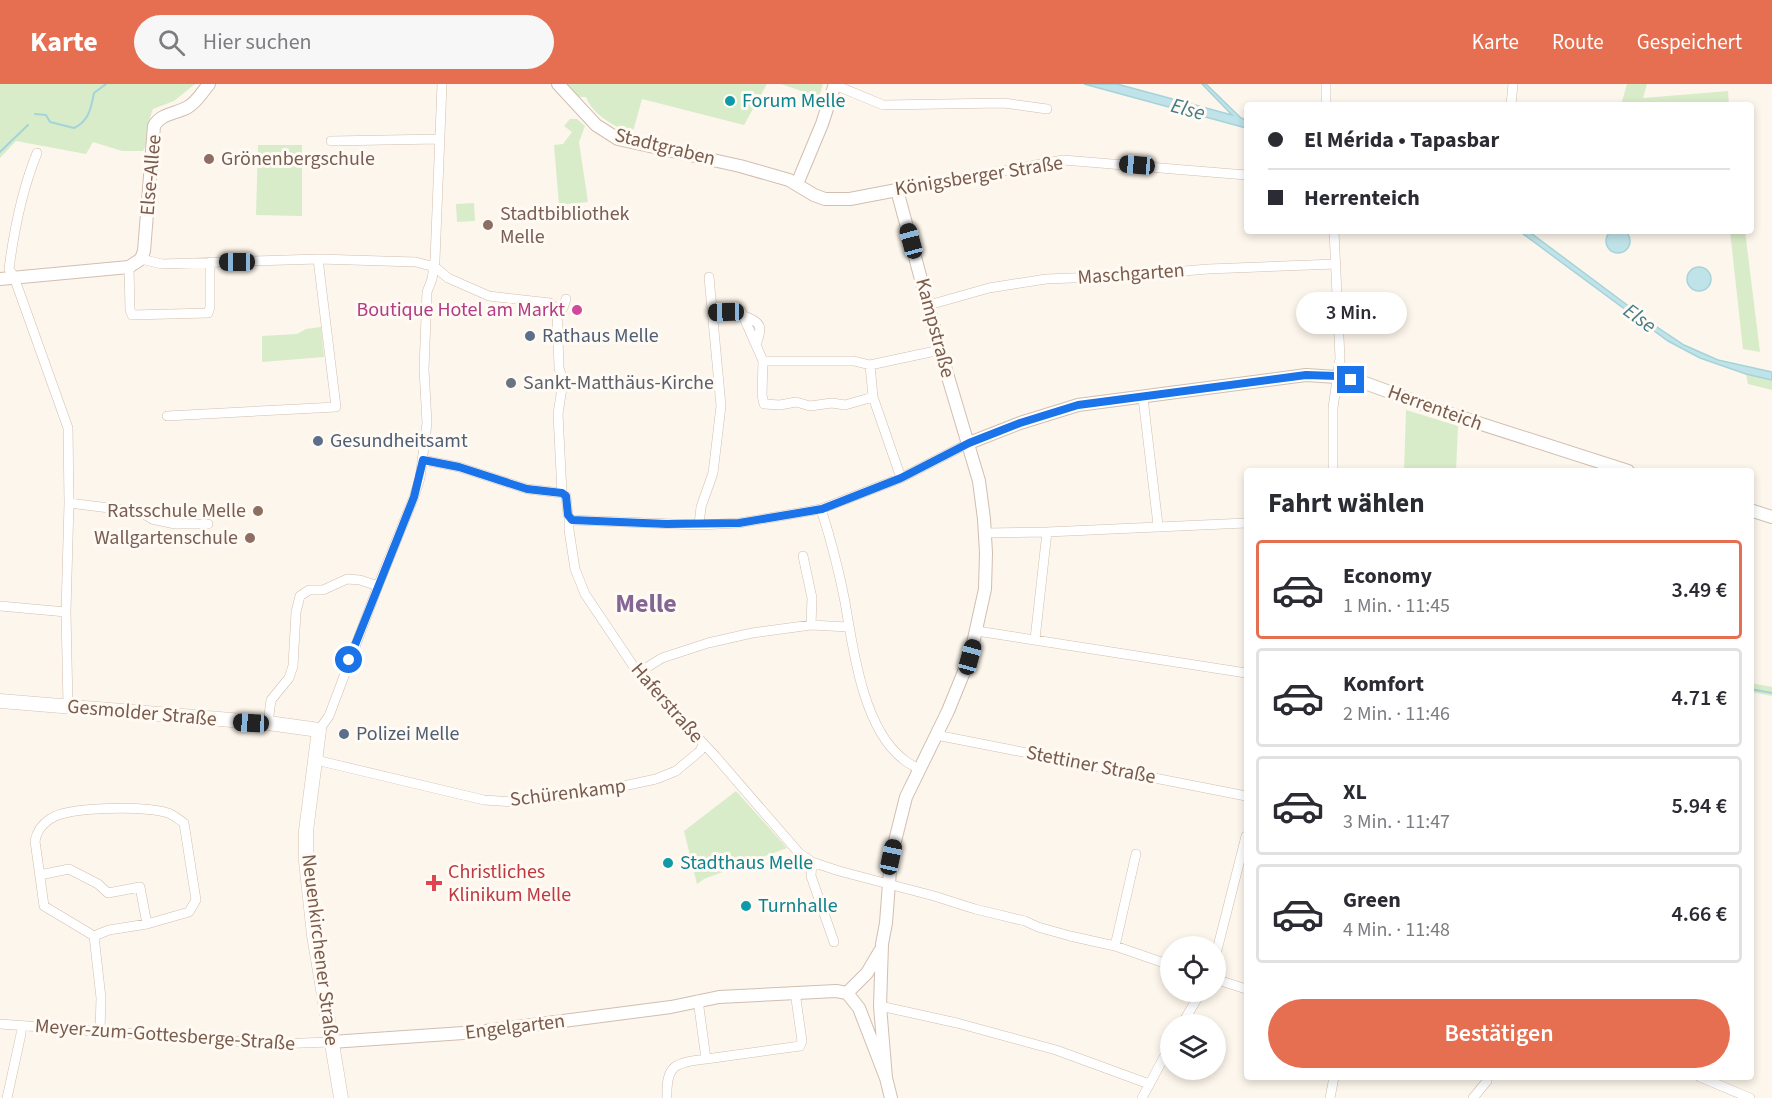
<!DOCTYPE html>
<html lang="de">
<head>
<meta charset="utf-8">
<style>
  :root { --surface:#fff; --page:#f7f7f7; --text:#2b2b33; --muted:#7c7c81; --line:#e1e1e2; --accent:#e76f51 }
  body { margin:0; font-family:"Source Sans 3",sans-serif; background:var(--page); color:var(--text); height:100vh; display:flex; flex-direction:column; font-size:22px; white-space:nowrap }
  * { box-sizing:border-box; margin:0 }
  p { font-size:20px; color:var(--muted) }
  .icon { flex:none; width:33px; height:33px; fill:none; stroke:currentColor; stroke-width:2; stroke-linecap:round; stroke-linejoin:round }
  .map { position:relative; flex:1; overflow:hidden }
  .drawer { position:absolute; left:1244px; top:384px; width:510px; height:612px; display:flex; flex-direction:column; background:var(--surface); border-radius:6px; box-shadow:0 3px 9px #0003 }
  .drawer>* { flex:none }
  .hud { position:absolute; left:1244px; top:18px; width:510px; height:132px; border-radius:6px; box-shadow:0 3px 9px #0003; display:grid; align-content:center; height:132px; padding:0 24px; background:var(--surface) }
  .controls { position:absolute; left:1160px; top:852px; display:grid; gap:12px }
  .controls a { display:grid; place-items:center; width:66px; height:66px; border-radius:50%; background:var(--surface); box-shadow:0 3px 9px #0003; font-size:30px }
  .end { position:absolute; width:27px; height:27px; margin:-14px; border:8px solid #1a73e8; background:#fff; box-shadow:0 0 0 3px #fff }
  .from { border-radius:50% }
  .bubble { position:absolute; height:42px; border-radius:21px; background:var(--surface); box-shadow:0 3px 9px #0003; font-size:20px; font-weight:600; line-height:42px; text-align:center }
  .car { position:absolute; width:18px; height:36px; margin:-18px -9px; border-radius:8px; box-shadow:0 0 4px 2px #0007; background:linear-gradient(#222 24%,#8ab4d8 0 40%,#222 0 76%,#8ab4d8 0 86%,#222 0) }
  .hud b { display:flex; align-items:center; gap:21px; height:57px; font-size:22px }
  .hud b+b { border-top:2px solid var(--line) }
  .hud i { width:15px; height:15px; background:var(--text) }
  ul { padding:0; list-style:none }
  li { display:flex; align-items:center; gap:18px; height:99px; margin:0 12px 9px; padding:0 12px; border:3px solid var(--line); border-radius:6px }
  li div { flex:1 }
  li b { display:block; font-size:22px }
  li em { font-style:normal; font-weight:600 }
  li.current { border-color:var(--accent) }
  li>.icon { width:54px; height:54px; stroke-width:1.5 }
  h2 { padding:0 24px; font-size:27px; line-height:72px }
  .cta { display:flex; gap:12px; margin-top:auto; padding:12px 24px }
  .cta a { flex:1; height:69px; border-radius:36px; background:var(--accent); color:#fff; font-size:24px; font-weight:600; line-height:69px; text-align:center }
  header { display:flex; align-items:center; gap:36px; box-sizing:border-box; height:84px; padding:0 30px; background:var(--accent); color:#fff }
  header strong { font-size:28px }
  nav { display:flex; gap:33px; margin-inline-start:auto; font-size:21px }
  .search { width:420px; height:54px; background:var(--page); display:flex; align-items:center; gap:15px; box-sizing:border-box; padding:0 21px; border-radius:33px; color:var(--muted); font-size:22px }
  .map>svg:first-child { display:block }
</style>
</head>
<body>
<header>
<strong>Karte</strong>
<div class="search"><svg class="icon" aria-label="search" viewBox="0 0 24 24"><circle cx="10" cy="10" r="6"/><path d="M15 15l6 6"/></svg>Hier suchen</div>
<nav><a>Karte</a><a>Route</a><a>Gespeichert</a></nav>
</header>
<div class="map">
<svg width="1772" height="1014" viewBox="0 0 1772 1014">
  <rect width="100%" height="100%" fill="#fdf6ec"/>
  <!-- green -->
  <path fill="#d8ecc9" d="M0 0H195L174 17 153 25C147 38 150 56 143 67H122L93 58 86 70 16 57 0 74Z
    M567 0H767L744 41 642 15 632 51C616 42 593 32 586 13H579Z
    M781 0H823L819 13Z
    M1627 0H1647L1643 14 1728 7 1729 21H1621Z
    M570 35H577L585 42 579 58 588 118 559 121 554 61 563 60 572 48 564 42Z
    M258 61H302V132L256 131Z
    M474 119 475 137 457 138 456 120Z
    M1730 147H1745L1760 268 1743 265Z
    M321 243 324 273 262 278V252L297 250 306 245Z
    M1746 290 1772 296V306L1748 300Z
    M1406 326 1458 342 1456 387H1404Z
    M1751 599 1772 603V612L1751 608Z
    M736 707 787 764 704 795 697 800 684 747Z"/>
  <!-- water -->
  <path fill="#bfe3e8" stroke="#a5d3da" stroke-width="1.5" d="M1084 0H1117L1232 31 1202 0H1206L1241 34 1246 36V44Z
    M1606 157a12 12 0 1 1 24 0a12 12 0 1 1-24 0Z
    M1519 147H1528L1654 241 1684 261 1718 276 1772 288V296L1746 290 1700 274 1668 257Z
    M1687 195a12 12 0 1 1 24 0a12 12 0 1 1-24 0Z"/>
  <g fill="none" stroke-linecap="round" stroke-linejoin="round">
    <!-- stream -->
    <path stroke="#a5d3da" stroke-width="2" d="M35 30 46 31 50 38 74 44C89 37 91 24 94 9L106 0
      M0 68 28 41
      M1750 605 1772 609"/>
    <!-- minor casing -->
    <g stroke="#d1beb0" stroke-width="10">
      <path id="minor" d="M1326 0V21
        M835 1 883 21 1004 19 1047 25
        M1511 21 1513 0
        M331 57 439 55
        M37 69C22 106 14 146 9 185L14 193 68 344 69 419 66 528 68 622
        M897 106 1063 76 1246 91
        M141 175 162 180 318 175 416 178 435 183 448 194 489 212 550 219 557 226
        M129 183 130 226 132 231 208 229 210 223V178
        M566 215 563 224 557 226 559 284 563 297 558 330 562 409 566 412 568 431 572 436 699 441 739 439 821 425 901 394 969 359
        M929 221 989 204 1046 195 1124 192 1208 185 1336 180
        M712 228 741 227 763 277H854L870 281 940 266
        M744 232C763 239 762 243 756 261
        M763 277 762 311 764 320 780 321 796 318 810 322 832 319 845 321 873 313
        M870 281 873 313 901 394
        M1143 314 1158 441
        M167 332 336 323 318 175
        M423 376 459 383 527 405 562 409
        M1333 387V324L1340 274 1334 147
        M69 419 141 428 152 435 175 440H208
        M821 425C831 456 839 487 845 518 853 565 863 644 903 675 907 679 914 682 919 685
        M569 434V446L575 485 585 510 638 589 716 673 799 769 812 778 839 787 934 812 975 825 1025 837 1038 843 1070 852 1115 862 1170 881
        M699 441 701 423 713 389 721 322 709 193
        M985 449 1047 448 1246 439
        M803 472 812 514 811 541
        M0 522 66 528
        M977 547 1246 589
        M1035 555 1047 448
        M638 589 662 574 708 559 752 549 811 541 848 543
        M268 639 271 616 289 594 293 582 296 528 300 512 309 506H323L347 495 360 496 378 502
        M319 646 329 632 378 502 414 413 420 394 427 339 424 285 427 208 432 195 435 176 442 0
        M936 651 1246 712
        M316 676 484 716 515 718 591 709 656 695 676 687 700 667 703 661
        M812 778 811 792 834 858
        M40 791 69 785 98 800 108 809 140 803 147 840
        M94 852 44 822 35 757C37 747 41 741 50 735 69 722 145 722 168 729 174 731 179 736 184 739L196 816 189 828 147 840 109 846 94 852 101 914 100 947
        M1115 862 1136 770
        M1215 874 1246 752
        M1215 895 1246 905
        M880 922 957 939 1056 966 1149 1000
        M0 940 275 960 331 958
        M1182 940 1201 908
        M706 975 800 962 802 957 795 908
        M1700 993 1750 1014
        M7 1014 21 950V942
        M667 1014C666 980 675 979 706 975L698 916
        M1142 1014 1170 962
        M1330 1014 1334 993
        M1473 1014 1487 997V993"/>
    </g>
    <!-- tertiary casing -->
    <g stroke="#d1beb0" stroke-width="14">
      <path id="tertiary" d="M558 0 596 41 618 55 740 82 789 96 814 111 825 115H850L897 106 940 266 979 397 984 435 986 469 985 505 970 573 948 627 906 713 891 773 886 839 882 860 880 922 886 994
        M797 100 822 40 835 0
        M0 195 129 183 141 175 144 167 154 42C161 29 176 30 188 23 197 18 203 7 209 0
        M969 359 1020 339 1078 321 1306 291 1337 293 1365 299 1444 328 1628 387
        M1750 426 1772 433
        M847 909 859 924 886 994 891 1014
        M847 909 867 889 880 867
        M331 958 478 948 671 923 719 913 836 907 847 909"/>
    </g>
    <!-- secondary casing -->
    <g stroke="#d6c0b0" stroke-width="15">
      <path id="secondary" d="M0 617 268 639 319 646 306 747V777L314 851 341 1014"/>
    </g>
    <!-- minor -->
    <use href="#minor" stroke="#fff" stroke-width="9"/>
    <!-- tertiary -->
    <use href="#tertiary" stroke="#fff" stroke-width="12"/>
    <!-- secondary -->
    <use href="#secondary" stroke="#fff" stroke-width="14"/>
  </g>
  <g fill="none" stroke-linecap="round" stroke-linejoin="round">
    <!-- route -->
    <path stroke="#1a73e8" stroke-width="8" d="M349 576 414 413 423 376 459 383 527 405 562 409 566 412 568 431 572 436 667 440 739 439 822 425 901 394 969 359 1020 339 1078 321 1306 291 1337 292 1351 296"/>
  </g>
  <!-- markers -->
  <g fill="#0f9aa8" stroke="#fffaf3" stroke-width="2">
    <circle cx="730" cy="17" r="6"/>
    <circle cx="668" cy="779" r="6"/>
    <circle cx="746" cy="822" r="6"/>
  </g>
  <g fill="#8d6e63" stroke="#fffaf3" stroke-width="2">
    <circle cx="209" cy="75" r="6"/>
    <circle cx="488" cy="141" r="6"/>
    <circle cx="258" cy="427" r="6"/>
    <circle cx="250" cy="454" r="6"/>
  </g>
  <circle fill="#d1479c" stroke="#fffaf3" stroke-width="2" cx="577" cy="226" r="6"/>
  <g fill="#5c6f8a" stroke="#fffaf3" stroke-width="2">
    <circle cx="530" cy="252" r="6"/>
    <circle cx="318" cy="357" r="6"/>
    <circle cx="344" cy="650" r="6"/>
  </g>
  <circle fill="#6b7280" stroke="#fffaf3" stroke-width="2" cx="511" cy="299" r="6"/>
  <path fill="#e0444e" stroke="#fffaf3" stroke-width="2" d="M431 790h6v6h6v6h-6v6h-6v-6h-6v-6h6z"/>
  <g text-anchor="middle" dominant-baseline="central" stroke-width="6" stroke-linejoin="round" paint-order="stroke">
    <!-- culture labels -->
    <g font-size="20" fill="#0d838f" stroke="#fffaf3" text-anchor="start">
      <text x="742" y="17">Forum Melle</text>
      <text x="680" y="779">Stadthaus Melle</text>
      <text x="758" y="822">Turnhalle</text>
    </g>
    <!-- street labels -->
    <g font-size="20" fill="#7a5c4d" stroke="#fffaf3">
      <text transform="translate(665 63) rotate(14)">Stadtgraben</text>
      <text transform="translate(151 91) rotate(-85)">Else-Allee</text>
      <text transform="translate(979 92) rotate(-9)">Königsberger Straße</text>
      <text transform="translate(1131 190) rotate(-4)">Maschgarten</text>
      <text transform="translate(935 244) rotate(75)">Kampstraße</text>
      <text transform="translate(1435 324) rotate(20)">Herrenteich</text>
      <text transform="translate(667 619) rotate(49)">Haferstraße</text>
      <text transform="translate(142 629) rotate(5)">Gesmolder Straße</text>
      <text transform="translate(1091 681) rotate(11)">Stettiner Straße</text>
      <text transform="translate(568 709) rotate(-7)">Schürenkamp</text>
      <text transform="translate(320 866) rotate(83)">Neuenkirchener Straße</text>
      <text transform="translate(515 943) rotate(-7)">Engelgarten</text>
      <text transform="translate(165 951) rotate(4)">Meyer-zum-Gottesberge-Straße</text>
    </g>
    <!-- education labels -->
    <g font-size="20" fill="#785e54" stroke="#fffaf3" text-anchor="start">
      <text x="221" y="75">Grönenbergschule</text>
      <text x="500" y="130">Stadtbibliothek<tspan x="500" dy="23">Melle</tspan></text>
      <text x="246" y="427" text-anchor="end">Ratsschule Melle</text>
      <text x="238" y="454" text-anchor="end">Wallgartenschule</text>
    </g>
    <!-- hotel labels -->
    <g font-size="20" fill="#b23c85" stroke="#fffaf3" text-anchor="end">
      <text x="565" y="226">Boutique Hotel am Markt</text>
    </g>
    <!-- service labels -->
    <g font-size="20" fill="#4e5e75" stroke="#fffaf3" text-anchor="start">
      <text x="542" y="252">Rathaus Melle</text>
      <text x="330" y="357">Gesundheitsamt</text>
      <text x="356" y="650">Polizei Melle</text>
    </g>
    <!-- worship labels -->
    <g font-size="20" fill="#5b616d" stroke="#fffaf3" text-anchor="start">
      <text x="523" y="299">Sankt-Matthäus-Kirche</text>
    </g>
    <!-- health labels -->
    <g font-size="20" fill="#be3a42" stroke="#fffaf3" text-anchor="start">
      <text x="448" y="788">Christliches<tspan x="448" dy="23">Klinikum Melle</tspan></text>
    </g>
    <!-- water labels -->
    <g font-size="21" font-style="italic" fill="#437c86" stroke="#fffaf3">
      <text transform="translate(1188 25) rotate(15)">Else</text>
      <text transform="translate(1640 234) rotate(36)">Else</text>
    </g>
    <!-- district labels -->
    <g font-size="26" font-weight="bold" fill="#846695" stroke="#fffaf3">
      <text x="646" y="519">Melle</text>
    </g>
  </g>
</svg>
<div class="controls">
<a><svg class="icon" aria-label="locate" viewBox="0 0 24 24"><circle cx="12" cy="12" r="6"/><path d="M12 2v4M12 18v4M2 12h4M18 12h4"/></svg></a>
<a><svg class="icon" aria-label="layers" viewBox="0 0 24 24"><path d="M12 4l9 5-9 5-9-5zM3 14l9 5 9-5"/></svg></a>
</div>
<i class="end from" style="left:349px;top:576px"></i>
<i class="end" style="left:1351px;top:296px"></i>
<div class="bubble" style="left:1296px;top:208px;width:111px">3 Min.</div>
<i class="car" style="left:1137px;top:81px;rotate:275deg"></i>
<i class="car" style="left:911px;top:157px;rotate:345deg"></i>
<i class="car" style="left:237px;top:178px;rotate:270deg"></i>
<i class="car" style="left:726px;top:228px;rotate:269deg"></i>
<i class="car" style="left:970px;top:573px;rotate:15deg"></i>
<i class="car" style="left:251px;top:639px;rotate:273deg"></i>
<i class="car" style="left:891px;top:773px;rotate:12deg"></i>
<div class="hud">
<b><i class="from"></i>El Mérida • Tapasbar</b>
<b><i></i>Herrenteich</b>
</div>
<section class="drawer">
<h2>Fahrt wählen</h2>
<ul>
<li class="current"><svg class="icon" aria-label="car" viewBox="0 0 24 24"><path d="M5 17H2v-5l4-1 3-4h7l3 4 3 1v5h-3M9 17h6M6 11h13"/><circle cx="7" cy="17" r="2"/><circle cx="17" cy="17" r="2"/></svg><div><b>Economy</b><p>1 Min. · 11:45</p></div><em>3.49 €</em></li>
<li><svg class="icon" aria-label="car" viewBox="0 0 24 24"><path d="M5 17H2v-5l4-1 3-4h7l3 4 3 1v5h-3M9 17h6M6 11h13"/><circle cx="7" cy="17" r="2"/><circle cx="17" cy="17" r="2"/></svg><div><b>Komfort</b><p>2 Min. · 11:46</p></div><em>4.71 €</em></li>
<li><svg class="icon" aria-label="car" viewBox="0 0 24 24"><path d="M5 17H2v-5l4-1 3-4h7l3 4 3 1v5h-3M9 17h6M6 11h13"/><circle cx="7" cy="17" r="2"/><circle cx="17" cy="17" r="2"/></svg><div><b>XL</b><p>3 Min. · 11:47</p></div><em>5.94 €</em></li>
<li><svg class="icon" aria-label="car" viewBox="0 0 24 24"><path d="M5 17H2v-5l4-1 3-4h7l3 4 3 1v5h-3M9 17h6M6 11h13"/><circle cx="7" cy="17" r="2"/><circle cx="17" cy="17" r="2"/></svg><div><b>Green</b><p>4 Min. · 11:48</p></div><em>4.66 €</em></li>
</ul>
<div class="cta"><a>Bestätigen</a></div>
</section>
</div>
</body>
</html>
